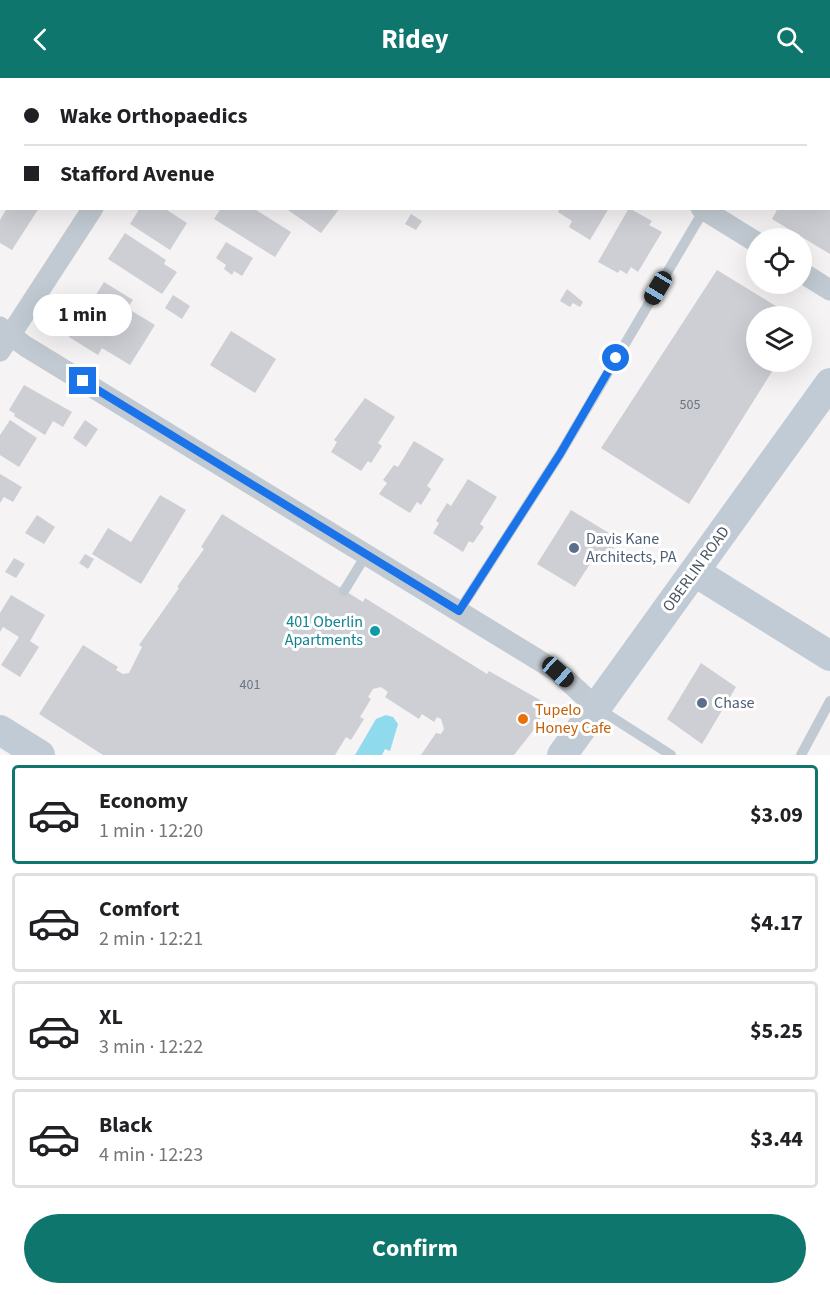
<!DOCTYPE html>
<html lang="en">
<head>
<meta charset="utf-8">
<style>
  :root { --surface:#fff; --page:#f2f2f2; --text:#202124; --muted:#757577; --line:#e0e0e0; --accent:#0f766e }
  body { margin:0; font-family:"Source Sans 3",sans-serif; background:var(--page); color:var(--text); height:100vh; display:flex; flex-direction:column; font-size:22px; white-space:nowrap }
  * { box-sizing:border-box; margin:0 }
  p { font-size:20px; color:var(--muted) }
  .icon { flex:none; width:33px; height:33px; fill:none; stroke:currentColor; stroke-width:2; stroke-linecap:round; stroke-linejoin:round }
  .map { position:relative; height:677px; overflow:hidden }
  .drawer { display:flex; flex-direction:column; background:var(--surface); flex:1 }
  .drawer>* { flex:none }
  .top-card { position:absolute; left:0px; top:0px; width:831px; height:132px; box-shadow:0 6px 24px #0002; display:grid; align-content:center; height:132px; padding:0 24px; background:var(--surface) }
  .buttons { position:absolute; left:746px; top:150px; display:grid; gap:12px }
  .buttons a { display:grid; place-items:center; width:66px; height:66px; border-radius:50%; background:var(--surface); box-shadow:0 6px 24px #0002; font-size:30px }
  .end { position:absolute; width:27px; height:27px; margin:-14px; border:8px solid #1a73e8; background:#fff; box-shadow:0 0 0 3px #fff }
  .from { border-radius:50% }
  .bubble { position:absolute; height:42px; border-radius:21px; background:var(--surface); box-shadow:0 6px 24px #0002; font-size:20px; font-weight:700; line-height:42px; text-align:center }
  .car { position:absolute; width:18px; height:36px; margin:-18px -9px; border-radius:8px; box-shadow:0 0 4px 2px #0007; background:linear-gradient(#222 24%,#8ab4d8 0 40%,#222 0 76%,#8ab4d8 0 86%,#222 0) }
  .top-card b { display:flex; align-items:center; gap:21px; height:57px; font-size:22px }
  .top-card b+b { border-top:2px solid var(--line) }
  .top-card i { width:15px; height:15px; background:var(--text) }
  ul { padding:10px 0 0; list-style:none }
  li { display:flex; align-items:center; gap:18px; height:99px; margin:0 12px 9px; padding:0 12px; border:3px solid var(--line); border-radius:6px }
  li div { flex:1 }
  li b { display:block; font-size:22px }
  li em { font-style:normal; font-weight:700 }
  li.on { border-color:var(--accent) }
  li>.icon { width:54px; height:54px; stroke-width:1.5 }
  .action { display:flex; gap:12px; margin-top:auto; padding:12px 24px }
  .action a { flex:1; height:69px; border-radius:36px; background:var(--accent); color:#fff; font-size:24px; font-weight:700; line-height:69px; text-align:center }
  header { display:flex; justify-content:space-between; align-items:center; height:78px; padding:0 24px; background:var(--accent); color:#fff; font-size:27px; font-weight:700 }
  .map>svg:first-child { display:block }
</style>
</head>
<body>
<header><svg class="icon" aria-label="back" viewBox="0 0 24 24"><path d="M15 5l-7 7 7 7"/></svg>Ridey<svg class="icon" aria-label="search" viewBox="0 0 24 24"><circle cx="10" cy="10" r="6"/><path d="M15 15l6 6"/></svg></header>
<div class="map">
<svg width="830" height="677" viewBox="0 0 830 677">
  <rect width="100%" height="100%" fill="#f5f3f3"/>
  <!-- water -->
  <path fill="#90daee" d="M386 637 393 639 398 646 390 673 385 671 382 677H355L376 641Z"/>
  <!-- building -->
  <path fill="#cdcfd5" d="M7 130H39L12 172 0 165V142Z
    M140 130H164L187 145 170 172 130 146Z
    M221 130H253L291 154 275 179 214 141Z
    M289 130H340L321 155 288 132Z
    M560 130H609L590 162 569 149 572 143 558 134Z
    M629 130 652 143 649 147 662 154 638 194 631 189 627 196 620 192 618 195 598 184Z
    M778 130H830V176L772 141Z
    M411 136 422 143 416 152 405 146Z
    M125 155 166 182 164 186 177 194 162 216 108 181Z
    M226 164 253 180 242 198 234 193 232 197 224 191 226 187 216 180Z
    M717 192 792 238H756V284H778L689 426 601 370Z
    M104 204 133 222 127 230 155 247 130 287 102 270 98 277 69 259 81 239 109 257 119 240 92 223Z
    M567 211 583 224 580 229 573 225 570 229 560 223Z
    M173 217 190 228 182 241 165 230Z
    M231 253 276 281 255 315 210 287Z
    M24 307 72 334 63 349 53 343 45 357 14 338 15 336 9 332Z
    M365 320 395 339 378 365 382 368 371 385 368 383 361 393 331 374 337 364 334 362Z
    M10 342 37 360 19 389 0 377V357Z
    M85 342 98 351 86 369 73 360Z
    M414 363 444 381 427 408 431 411 421 427 417 424 410 435 379 416 387 405 383 402 394 387 398 389Z
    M0 396 22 409 13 424 4 419 0 425Z
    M468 401 497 419 480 446 484 449 473 465 469 463 463 474 433 455 439 445 436 443 447 425 451 428Z
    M160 417 186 432 141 506 92 476 108 450 131 464Z
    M571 432 619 461 609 478 599 472 575 509 537 486Z
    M222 436 363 524 365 520 487 596 489 593 540 622 542 637 536 649 514 677H421L436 655 441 656 444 651 441 641 437 639 434 644 422 636 419 641 385 619 388 614 381 609 373 611 368 619 371 621 360 639 364 641 351 662 346 659 335 677H103L39 636 83 567 118 589 116 592 123 596 129 595 142 569 139 567 179 510 177 509 204 471 201 469Z
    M37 437 55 449 44 466 25 455Z
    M85 476 94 481 88 491 79 485Z
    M14 480 25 486 16 500 5 494Z
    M11 517 45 537 30 563 39 569 20 599 1 587 19 559 3 549 0 554V535Z
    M701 585 736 609 702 666 667 641Z"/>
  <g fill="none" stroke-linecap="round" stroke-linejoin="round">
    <!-- lane -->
    <path stroke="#c1cad2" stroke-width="10" d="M759 0 761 2
      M830 46V45
      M344 513 366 477
      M459 533 560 376 704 132
      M599 631 671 677
      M801 677 830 623"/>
    <!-- street -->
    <path stroke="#c1cad2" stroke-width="21" d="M490 0 492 2
      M176 2 177 0
      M629 2 630 0
      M701 130 756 164
      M801 194 830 212
      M0 249 25 268 558 594 596 629
      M0 273 93 130"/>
    <!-- secondary -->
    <path stroke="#c1cbd6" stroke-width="30" d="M695 494 830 578
      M0 652 40 677
      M562 677 830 305"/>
  </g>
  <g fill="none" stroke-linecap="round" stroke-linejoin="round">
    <!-- route -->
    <path stroke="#1a73e8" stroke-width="8" d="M83 303 459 533 560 376 616 280"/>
  </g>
  <!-- markers -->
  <g fill="#5c6f8a" stroke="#fff" stroke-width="2">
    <circle cx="574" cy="470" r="6"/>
    <circle cx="702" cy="625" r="6"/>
  </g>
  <circle fill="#0f9aa8" stroke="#fff" stroke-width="2" cx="375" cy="553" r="6"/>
  <circle fill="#e8710a" stroke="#fff" stroke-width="2" cx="523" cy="641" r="6"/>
  <g text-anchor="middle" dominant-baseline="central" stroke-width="6" stroke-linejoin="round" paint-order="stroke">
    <!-- number labels -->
    <g font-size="14" fill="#6b747e">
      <text x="690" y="327">505</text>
      <text x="250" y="607">401</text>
    </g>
    <!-- service labels -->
    <g font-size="16" fill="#4e5e75" stroke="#fff" text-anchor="start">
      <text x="586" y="461">Davis Kane<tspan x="586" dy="18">Architects, PA</tspan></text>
      <text x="714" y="625">Chase</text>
    </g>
    <!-- street labels -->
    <g font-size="16" fill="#4a5661" stroke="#fff">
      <text transform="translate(696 491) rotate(-54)">OBERLIN ROAD</text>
    </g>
    <!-- culture labels -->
    <g font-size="16" fill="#0d838f" stroke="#fff" text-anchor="end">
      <text x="363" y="544">401 Oberlin<tspan x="363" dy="18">Apartments</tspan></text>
    </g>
    <!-- food labels -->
    <g font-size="16" fill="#c56008" stroke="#fff" text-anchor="start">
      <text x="535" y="632">Tupelo<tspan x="535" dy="18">Honey Cafe</tspan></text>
    </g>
  </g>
</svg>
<div class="buttons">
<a><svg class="icon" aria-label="locate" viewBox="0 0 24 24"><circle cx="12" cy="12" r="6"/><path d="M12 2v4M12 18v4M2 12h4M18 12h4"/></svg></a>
<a><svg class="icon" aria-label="layers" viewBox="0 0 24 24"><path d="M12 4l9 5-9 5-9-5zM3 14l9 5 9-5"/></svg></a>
</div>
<i class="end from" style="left:616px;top:280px"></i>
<i class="end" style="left:83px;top:303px"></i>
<div class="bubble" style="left:33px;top:216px;width:99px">1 min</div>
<i class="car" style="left:658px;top:210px;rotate:211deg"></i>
<i class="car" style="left:558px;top:594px;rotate:132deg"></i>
<div class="top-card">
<b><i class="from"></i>Wake Orthopaedics</b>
<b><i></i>Stafford Avenue</b>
</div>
</div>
<section class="drawer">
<ul>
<li class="on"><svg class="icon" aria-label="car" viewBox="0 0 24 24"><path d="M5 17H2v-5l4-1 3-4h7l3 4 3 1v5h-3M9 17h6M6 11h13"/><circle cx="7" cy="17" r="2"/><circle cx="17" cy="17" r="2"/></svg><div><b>Economy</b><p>1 min · 12:20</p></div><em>$3.09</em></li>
<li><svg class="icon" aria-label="car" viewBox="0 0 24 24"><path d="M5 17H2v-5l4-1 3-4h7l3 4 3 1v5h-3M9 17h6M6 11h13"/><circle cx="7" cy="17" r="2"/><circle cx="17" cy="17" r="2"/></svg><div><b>Comfort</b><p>2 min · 12:21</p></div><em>$4.17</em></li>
<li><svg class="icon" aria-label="car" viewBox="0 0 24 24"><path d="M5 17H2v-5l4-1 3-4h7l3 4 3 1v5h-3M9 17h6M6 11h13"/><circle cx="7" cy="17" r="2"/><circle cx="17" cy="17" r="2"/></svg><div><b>XL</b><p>3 min · 12:22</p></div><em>$5.25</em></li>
<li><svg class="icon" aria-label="car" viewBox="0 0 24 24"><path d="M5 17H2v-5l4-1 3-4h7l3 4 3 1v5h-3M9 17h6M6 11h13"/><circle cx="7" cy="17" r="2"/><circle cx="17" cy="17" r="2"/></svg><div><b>Black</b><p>4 min · 12:23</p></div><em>$3.44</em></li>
</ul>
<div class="action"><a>Confirm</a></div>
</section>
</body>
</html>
